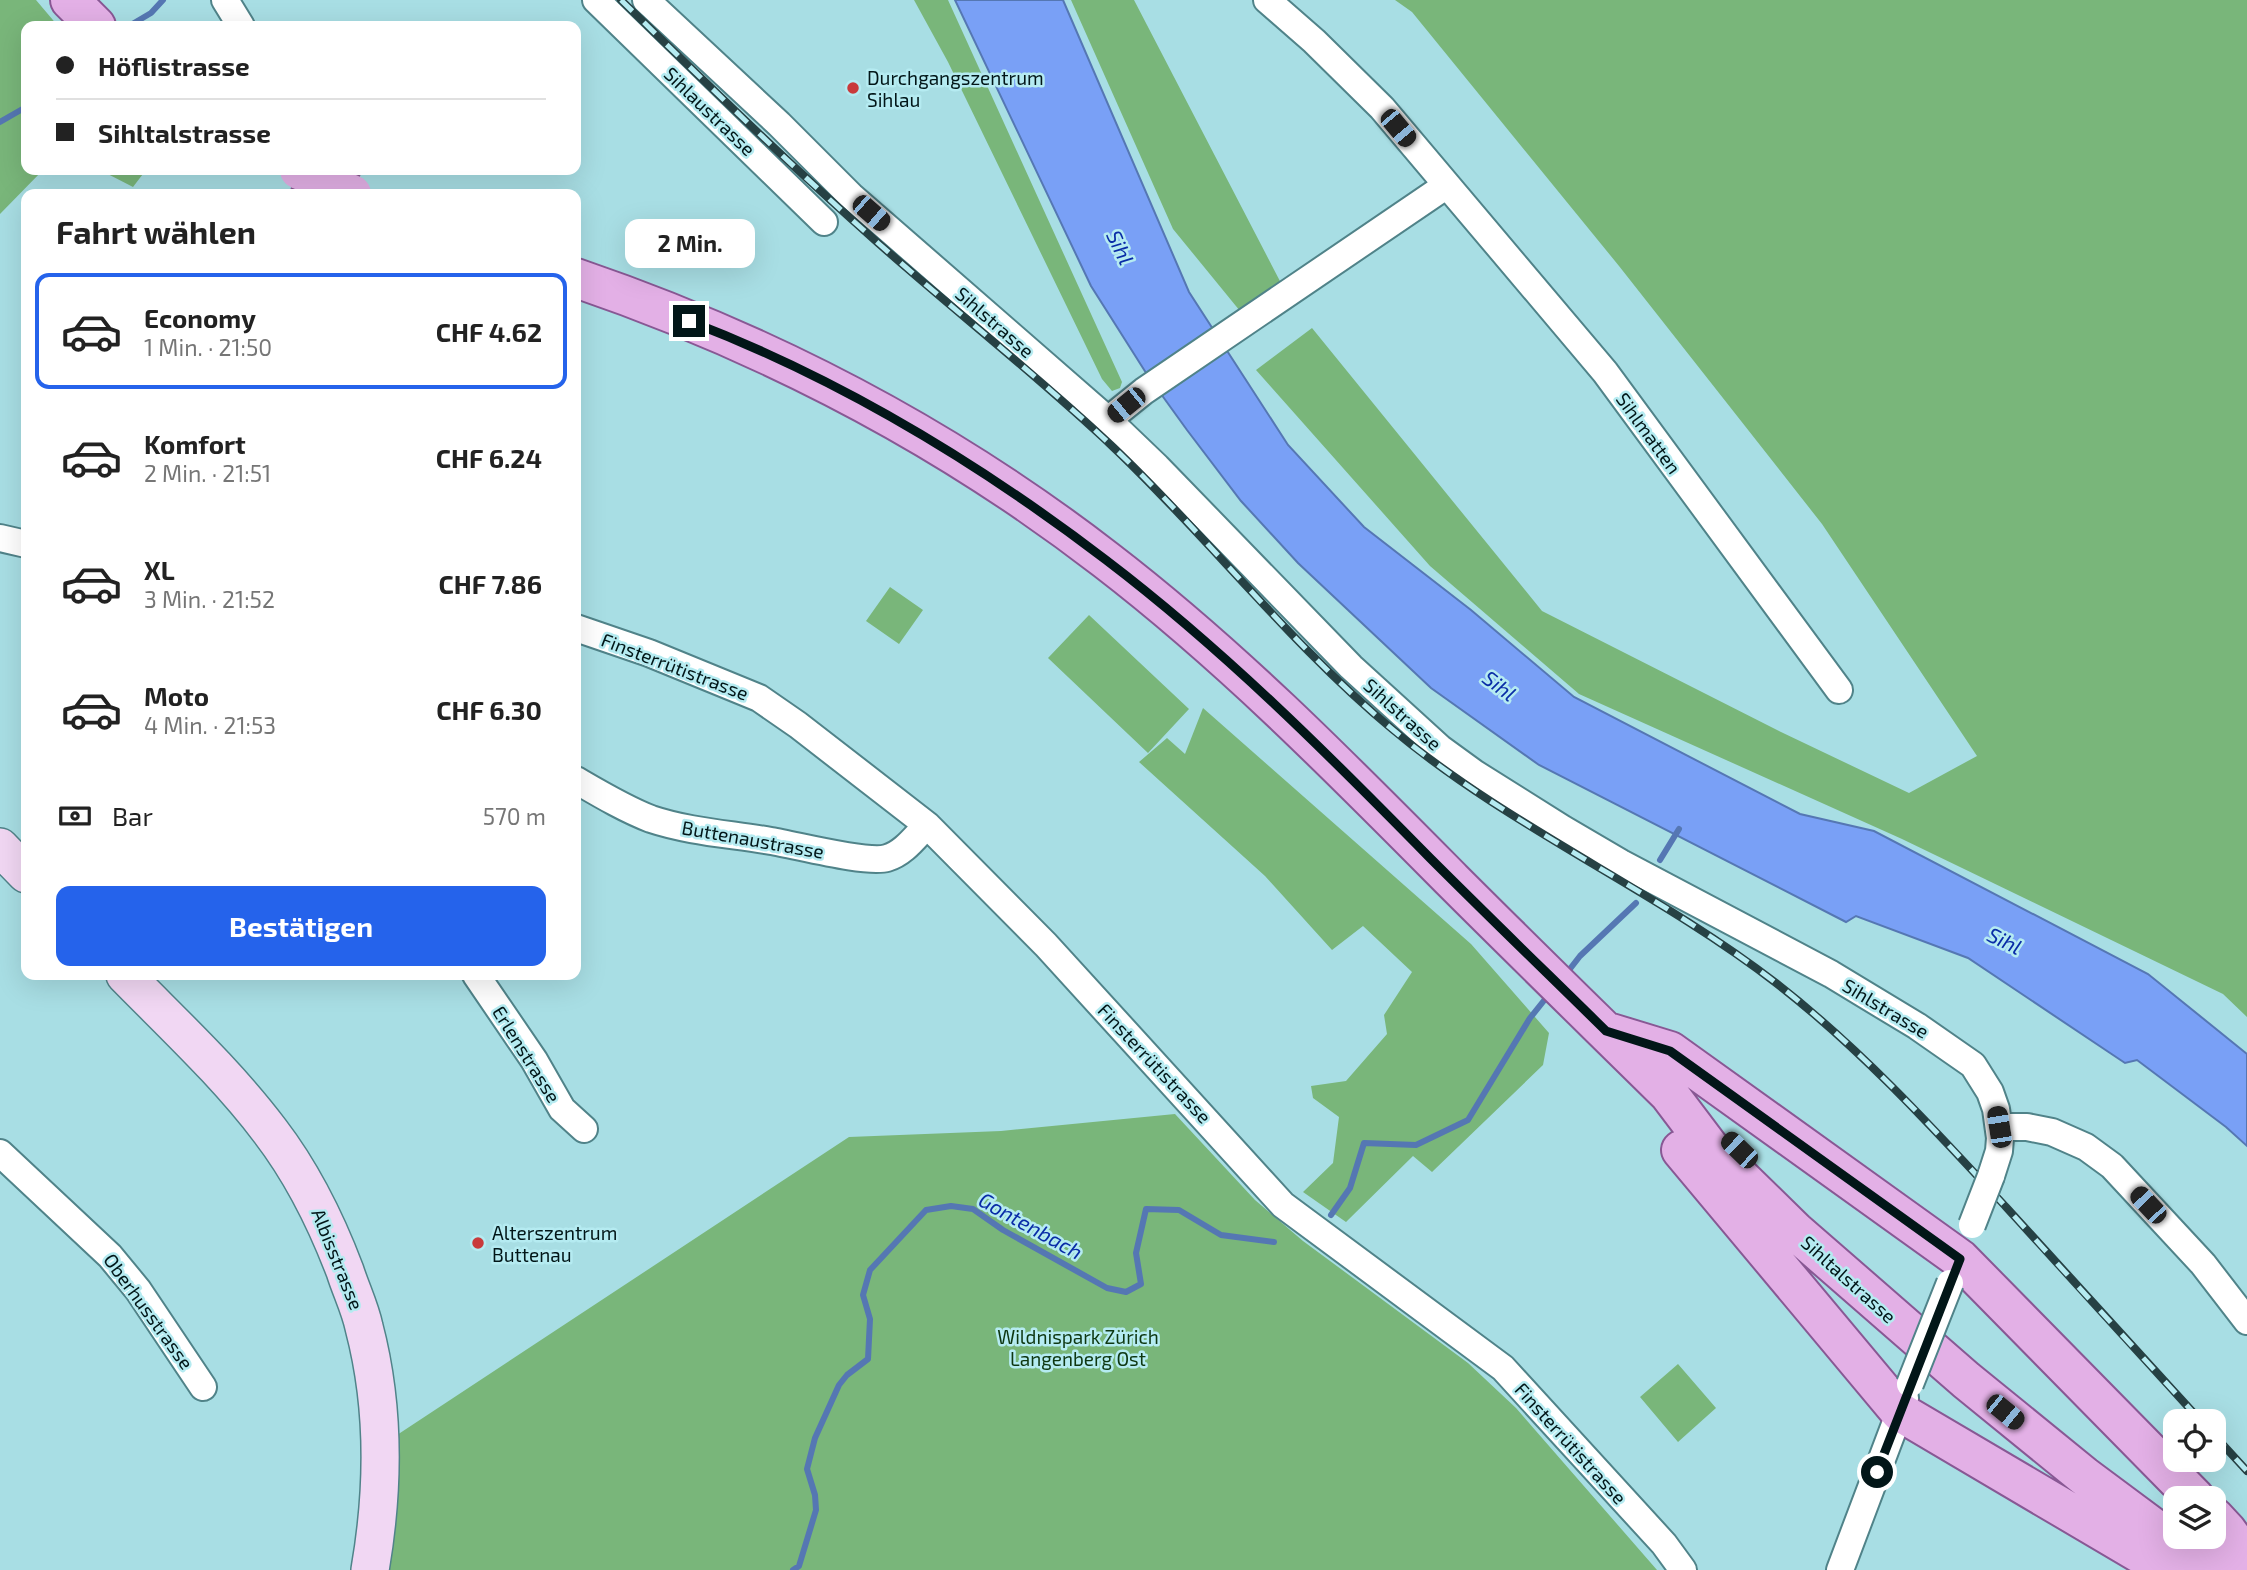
<!DOCTYPE html>
<html lang="de">
<head>
<meta charset="utf-8">
<style>
  :root { --surface:#fff; --page:#f6f6f6; --text:#222; --muted:#767676; --line:#e0e0e0; --accent:#2563eb }
  body { margin:0; font-family:"Exo 2",sans-serif; background:var(--page); color:var(--text); height:100vh; display:flex; flex-direction:column; font-size:26px; white-space:nowrap }
  * { box-sizing:border-box; margin:0 }
  p { font-size:23px; color:var(--muted) }
  .icon { flex:none; width:38px; height:38px; fill:none; stroke:currentColor; stroke-width:2; stroke-linecap:round; stroke-linejoin:round }
  .map { position:relative; flex:1; overflow:hidden }
  .details { position:absolute; left:21px; top:189px; width:560px; height:791px; display:flex; flex-direction:column; background:var(--surface); border-radius:14px; box-shadow:0 7px 28px #0002 }
  .details>* { flex:none }
  .hud { position:absolute; left:21px; top:21px; width:560px; height:154px; border-radius:14px; box-shadow:0 7px 28px #0002; display:grid; align-content:center; height:154px; padding:0 35px; background:var(--surface) }
  .buttons { position:absolute; left:2163px; top:1409px; display:grid; gap:14px }
  .buttons a { display:grid; place-items:center; width:63px; height:63px; border-radius:14px; background:var(--surface); box-shadow:0 7px 28px #0002; font-size:35px }
  .end { position:absolute; width:32px; height:32px; margin:-16px; border:9px solid #021618; background:#fff; box-shadow:0 0 0 4px #fff }
  .from { border-radius:50% }
  .bubble { position:absolute; height:49px; border-radius:14px; background:var(--surface); box-shadow:0 7px 28px #0002; font-size:23px; font-weight:700; line-height:49px; text-align:center }
  .car { position:absolute; width:21px; height:42px; margin:-21px -10px; border-radius:9px; box-shadow:0 0 5px 2px #0007; background:linear-gradient(#222 24%,#8ab4d8 0 40%,#222 0 76%,#8ab4d8 0 86%,#222 0) }
  .hud b { display:flex; align-items:center; gap:24px; height:66px; font-size:26px }
  .hud b+b { border-top:2px solid var(--line) }
  .hud i { width:18px; height:18px; background:var(--text) }
  ul { padding:0; list-style:none }
  li { display:flex; align-items:center; gap:21px; height:116px; margin:0 14px 10px; padding:0 21px; border:4px solid transparent; border-radius:14px }
  li div { flex:1 }
  li b { display:block; font-size:26px }
  li em { font-style:normal; font-weight:700 }
  li.active { border-color:var(--accent) }
  li>.icon { width:63px; height:63px; stroke-width:1.5 }
  h2 { padding:0 35px; font-size:32px; line-height:84px }
  .pay { display:flex; align-items:center; gap:18px; height:77px; padding:0 35px; font-size:26px }
  .pay p { margin-inline-start:auto }
  .primary-button { display:flex; gap:14px; margin-top:auto; padding:14px 35px }
  .primary-button a { flex:1; height:80px; border-radius:14px; background:var(--accent); color:#fff; font-size:28px; font-weight:700; line-height:80px; text-align:center }
  .map>svg:first-child { display:block }
</style>
</head>
<body>
<div class="map">
<svg width="2247" height="1570" viewBox="0 0 2247 1570">
  <rect width="100%" height="100%" fill="#a8dee4"/>
  <!-- green -->
  <path fill="#79b67a" d="M0 0H36L58 26H26V170H43L0 214Z
    M914 0H948L1122 382 1120 388 1112 391 1102 379 948 62Z
    M1071 0H1134L1282 285 1240 311 1173 229Z
    M1395 0H2247V1017L2223 994 1902 839 1579 694 1430 566 1256 370 1312 328 1542 611 1781 732 1909 793 1977 756 1822 524 1619 266 1412 12Z
    M100 170H146L133 187Z
    M890 587 923 610 899 644 866 621Z
    M1089 615 1189 709 1148 753 1048 658Z
    M1203 708 1471 944 1549 1033 1543 1065 1432 1172 1413 1156 1346 1222 1303 1192 1333 1163 1339 1117 1313 1098 1311 1086 1346 1081 1387 1034 1384 1015 1412 972 1363 926 1332 950 1265 876 1139 762 1167 738 1185 754Z
    M1175 1114 1255 1200 1303 1241 1468 1363 1516 1408 1657 1570H389L395 1515 397 1435 849 1137 1001 1131Z
    M1678 1364 1716 1408 1678 1442 1640 1397Z"/>
  <!-- water -->
  <path fill="#79a0f6" stroke="#5577b3" stroke-width="2" d="M955 0H1063L1189 292 1288 445 1364 527 1471 610 1574 697 1800 814 1874 831 2148 974 2247 1054V1146L2226 1127 2137 1060 2125 1063 1968 958 1856 916 1846 922 1539 765 1431 688 1298 563 1241 501 1187 430 1148 376 1091 286Z"/>
  <g fill="none" stroke-linecap="round" stroke-linejoin="round">
    <!-- stream -->
    <path stroke="#5577b3" stroke-width="6" d="M129 26 151 13 163 0
      M0 122 26 107
      M1660 860 1679 829
      M1566 974 1580 956 1636 903
      M1331 1215 1350 1188 1364 1143 1416 1145 1468 1120 1530 1018 1550 993
      M793 1570 799 1566 816 1510 815 1495 807 1469 815 1438 839 1385 847 1375 868 1359 870 1319 863 1295 870 1270 926 1210 951 1206 973 1209 1003 1230 1107 1288 1126 1292 1141 1284 1136 1253 1146 1209 1179 1210 1221 1235 1274 1242"/>
    <!-- street casing -->
    <g stroke="#508389" stroke-width="30">
      <path id="street" d="M225 0 241 26
        M596 0 824 222
        M646 0 779 124 851 196 1108 420 1157 467 1351 667 1441 749 1474 773 1563 829 1621 863 1831 974 1917 1026 1973 1065 1990 1092 1996 1109 2000 1138 1999 1151 1991 1176
        M1267 0 1314 41 1382 108 1447 185
        M1108 420 1144 391 1447 185 1605 372 1839 690
        M0 538 26 544
        M576 628 649 653 759 698 798 725 927 825 1046 945 1283 1205 1503 1368 1664 1544 1683 1570
        M576 780C600 794 625 809 651 819 690 832 731 834 771 841 796 845 867 864 887 858 904 853 915 837 927 825
        M476 975 534 1060 562 1109 584 1129
        M1999 1127H2027L2052 1132 2086 1147 2112 1166 2203 1264 2247 1321
        M0 1153 110 1256 138 1290 203 1387
        M1840 1570 1905 1398"/>
    </g>
    <!-- secondary casing -->
    <g stroke="#508389" stroke-width="40">
      <path id="secondary" d="M0 847 26 874
        M125 975C174 1025 227 1074 270 1131 303 1174 326 1221 345 1271 351 1290 360 1308 364 1327 385 1407 384 1489 370 1570"/>
    </g>
    <!-- primary casing -->
    <g stroke="#885894" stroke-width="42">
      <path id="primary" d="M70 0 96 26
        M576 278C766 343 947 437 1106 560 1231 656 1341 768 1452 880 1524 952 1597 1023 1669 1094L1709 1147 1795 1231 1966 1380 2084 1476 2174 1543 2220 1564
        M1611 1033 1670 1051 1960 1259 2195 1498
        M1681 1150 1900 1412 2168 1570
        M2214 1517 2227 1531 2247 1559"/>
    </g>
    <!-- street -->
    <use href="#street" stroke="#fff" stroke-width="26"/>
    <!-- secondary -->
    <use href="#secondary" stroke="#f1d7f3" stroke-width="37"/>
    <!-- primary -->
    <use href="#primary" stroke="#e3b0e6" stroke-width="38"/>
    <!-- rail casing -->
    <g stroke="#264144" stroke-width="8">
      <path id="rail" d="M621 0C705 82 790 165 878 243 956 312 1038 376 1113 447 1209 538 1290 644 1392 729 1510 828 1654 889 1776 983 1861 1049 1933 1128 2006 1207 2071 1279 2136 1350 2201 1421
        M2214 1435 2247 1471"/>
    </g>
    <!-- rail -->
    <use href="#rail" stroke="#b5ebf1" stroke-width="5" stroke-dasharray="16" stroke-linecap="butt"/>
    <!-- street-bridge casing -->
    <g stroke="#508389" stroke-width="30" stroke-linecap="butt">
      <path id="street-bridge" d="M1972 1225 1991 1176
        M1910 1384 1950 1283"/>
    </g>
    <!-- primary-bridge casing -->
    <g stroke="#885894" stroke-width="42" stroke-linecap="butt">
      <path id="primary-bridge" d="M299 170 352 194"/>
    </g>
    <!-- street-bridge -->
    <use href="#street-bridge" stroke="#fff" stroke-width="26"/>
    <!-- primary-bridge -->
    <use href="#primary-bridge" stroke="#e3b0e6" stroke-width="38"/>
  </g>
  <g fill="none" stroke-linecap="round" stroke-linejoin="round">
    <!-- route -->
    <path stroke="#021618" stroke-width="9" d="M689 321C838 378 979 463 1106 560 1223 649 1327 753 1430 858 1488 916 1547 973 1606 1031L1670 1051 1960 1259 1877 1472"/>
  </g>
  <!-- markers -->
  <g fill="#c93a3b" stroke="#b5ebf1" stroke-width="2.5">
    <circle cx="853" cy="88" r="7"/>
    <circle cx="478" cy="1243" r="7"/>
  </g>
  <g text-anchor="middle" dominant-baseline="central" stroke-width="5" stroke-linejoin="round" paint-order="stroke">
    <!-- poi labels -->
    <g font-size="19" fill="#021618" stroke="#b5ebf1" text-anchor="start">
      <text x="867" y="77">Durchgangszentrum<tspan x="867" dy="22">Sihlau</tspan></text>
      <text x="492" y="1232">Alterszentrum<tspan x="492" dy="22">Buttenau</tspan></text>
    </g>
    <!-- street labels -->
    <g font-size="19" fill="#021618" stroke="#b5ebf1">
      <text transform="translate(710 111) rotate(44)">Sihlaustrasse</text>
      <text transform="translate(995 322) rotate(41)">Sihlstrasse</text>
      <text transform="translate(1649 433) rotate(54)">Sihlmatten</text>
      <text transform="translate(675 666) rotate(21)">Finsterrütistrasse</text>
      <text transform="translate(1403 714) rotate(42)">Sihlstrasse</text>
      <text transform="translate(753 839) rotate(10)">Buttenaustrasse</text>
      <text transform="translate(1886 1008) rotate(31)">Sihlstrasse</text>
      <text transform="translate(527 1054) rotate(58)">Erlenstrasse</text>
      <text transform="translate(1155 1063) rotate(47)">Finsterrütistrasse</text>
      <text transform="translate(338 1259) rotate(68)">Albisstrasse</text>
      <text transform="translate(1849 1279) rotate(42)">Sihltalstrasse</text>
      <text transform="translate(149 1311) rotate(54)">Oberhusstrasse</text>
      <text transform="translate(1571 1443) rotate(48)">Finsterrütistrasse</text>
    </g>
    <!-- park labels -->
    <g font-size="19" fill="#0e3711" stroke="#b5ebf1">
      <text x="1078" y="1336">Wildnispark Zürich<tspan x="1078" dy="22">Langenberg Ost</tspan></text>
    </g>
    <!-- water labels -->
    <g font-size="21" font-style="italic" fill="#092ca7" stroke="#b5ebf1">
      <text transform="translate(1121 247) rotate(65)">Sihl</text>
      <text transform="translate(1500 685) rotate(37)">Sihl</text>
      <text transform="translate(2005 940) rotate(26)">Sihl</text>
      <text transform="translate(1031 1225) rotate(29)">Gontenbach</text>
    </g>
  </g>
</svg>
<div class="buttons">
<a><svg class="icon" aria-label="locate" viewBox="0 0 24 24"><circle cx="12" cy="12" r="6"/><path d="M12 2v4M12 18v4M2 12h4M18 12h4"/></svg></a>
<a><svg class="icon" aria-label="layers" viewBox="0 0 24 24"><path d="M12 4l9 5-9 5-9-5zM3 14l9 5 9-5"/></svg></a>
</div>
<i class="end from" style="left:1877px;top:1472px"></i>
<i class="end" style="left:689px;top:321px"></i>
<div class="bubble" style="left:625px;top:219px;width:130px">2 Min.</div>
<i class="car" style="left:1398px;top:128px;rotate:140deg"></i>
<i class="car" style="left:871px;top:213px;rotate:131deg"></i>
<i class="car" style="left:1126px;top:405px;rotate:231deg"></i>
<i class="car" style="left:1999px;top:1127px;rotate:351deg"></i>
<i class="car" style="left:1739px;top:1150px;rotate:314deg"></i>
<i class="car" style="left:2148px;top:1205px;rotate:317deg"></i>
<i class="car" style="left:2005px;top:1412px;rotate:129deg"></i>
<div class="hud">
<b><i class="from"></i>Höflistrasse</b>
<b><i></i>Sihltalstrasse</b>
</div>
<section class="details">
<h2>Fahrt wählen</h2>
<ul>
<li class="active"><svg class="icon" aria-label="car" viewBox="0 0 24 24"><path d="M5 17H2v-5l4-1 3-4h7l3 4 3 1v5h-3M9 17h6M6 11h13"/><circle cx="7" cy="17" r="2"/><circle cx="17" cy="17" r="2"/></svg><div><b>Economy</b><p>1 Min. · 21:50</p></div><em>CHF 4.62</em></li>
<li><svg class="icon" aria-label="car" viewBox="0 0 24 24"><path d="M5 17H2v-5l4-1 3-4h7l3 4 3 1v5h-3M9 17h6M6 11h13"/><circle cx="7" cy="17" r="2"/><circle cx="17" cy="17" r="2"/></svg><div><b>Komfort</b><p>2 Min. · 21:51</p></div><em>CHF 6.24</em></li>
<li><svg class="icon" aria-label="car" viewBox="0 0 24 24"><path d="M5 17H2v-5l4-1 3-4h7l3 4 3 1v5h-3M9 17h6M6 11h13"/><circle cx="7" cy="17" r="2"/><circle cx="17" cy="17" r="2"/></svg><div><b>XL</b><p>3 Min. · 21:52</p></div><em>CHF 7.86</em></li>
<li><svg class="icon" aria-label="car" viewBox="0 0 24 24"><path d="M5 17H2v-5l4-1 3-4h7l3 4 3 1v5h-3M9 17h6M6 11h13"/><circle cx="7" cy="17" r="2"/><circle cx="17" cy="17" r="2"/></svg><div><b>Moto</b><p>4 Min. · 21:53</p></div><em>CHF 6.30</em></li>
</ul>
<div class="pay"><svg class="icon" aria-label="cash" viewBox="0 0 24 24"><path d="M3 7h18v10H3z"/><circle cx="12" cy="12" r="2"/></svg>Bar<p>570 m</p></div>
<div class="primary-button"><a>Bestätigen</a></div>
</section>
</div>
</body>
</html>
